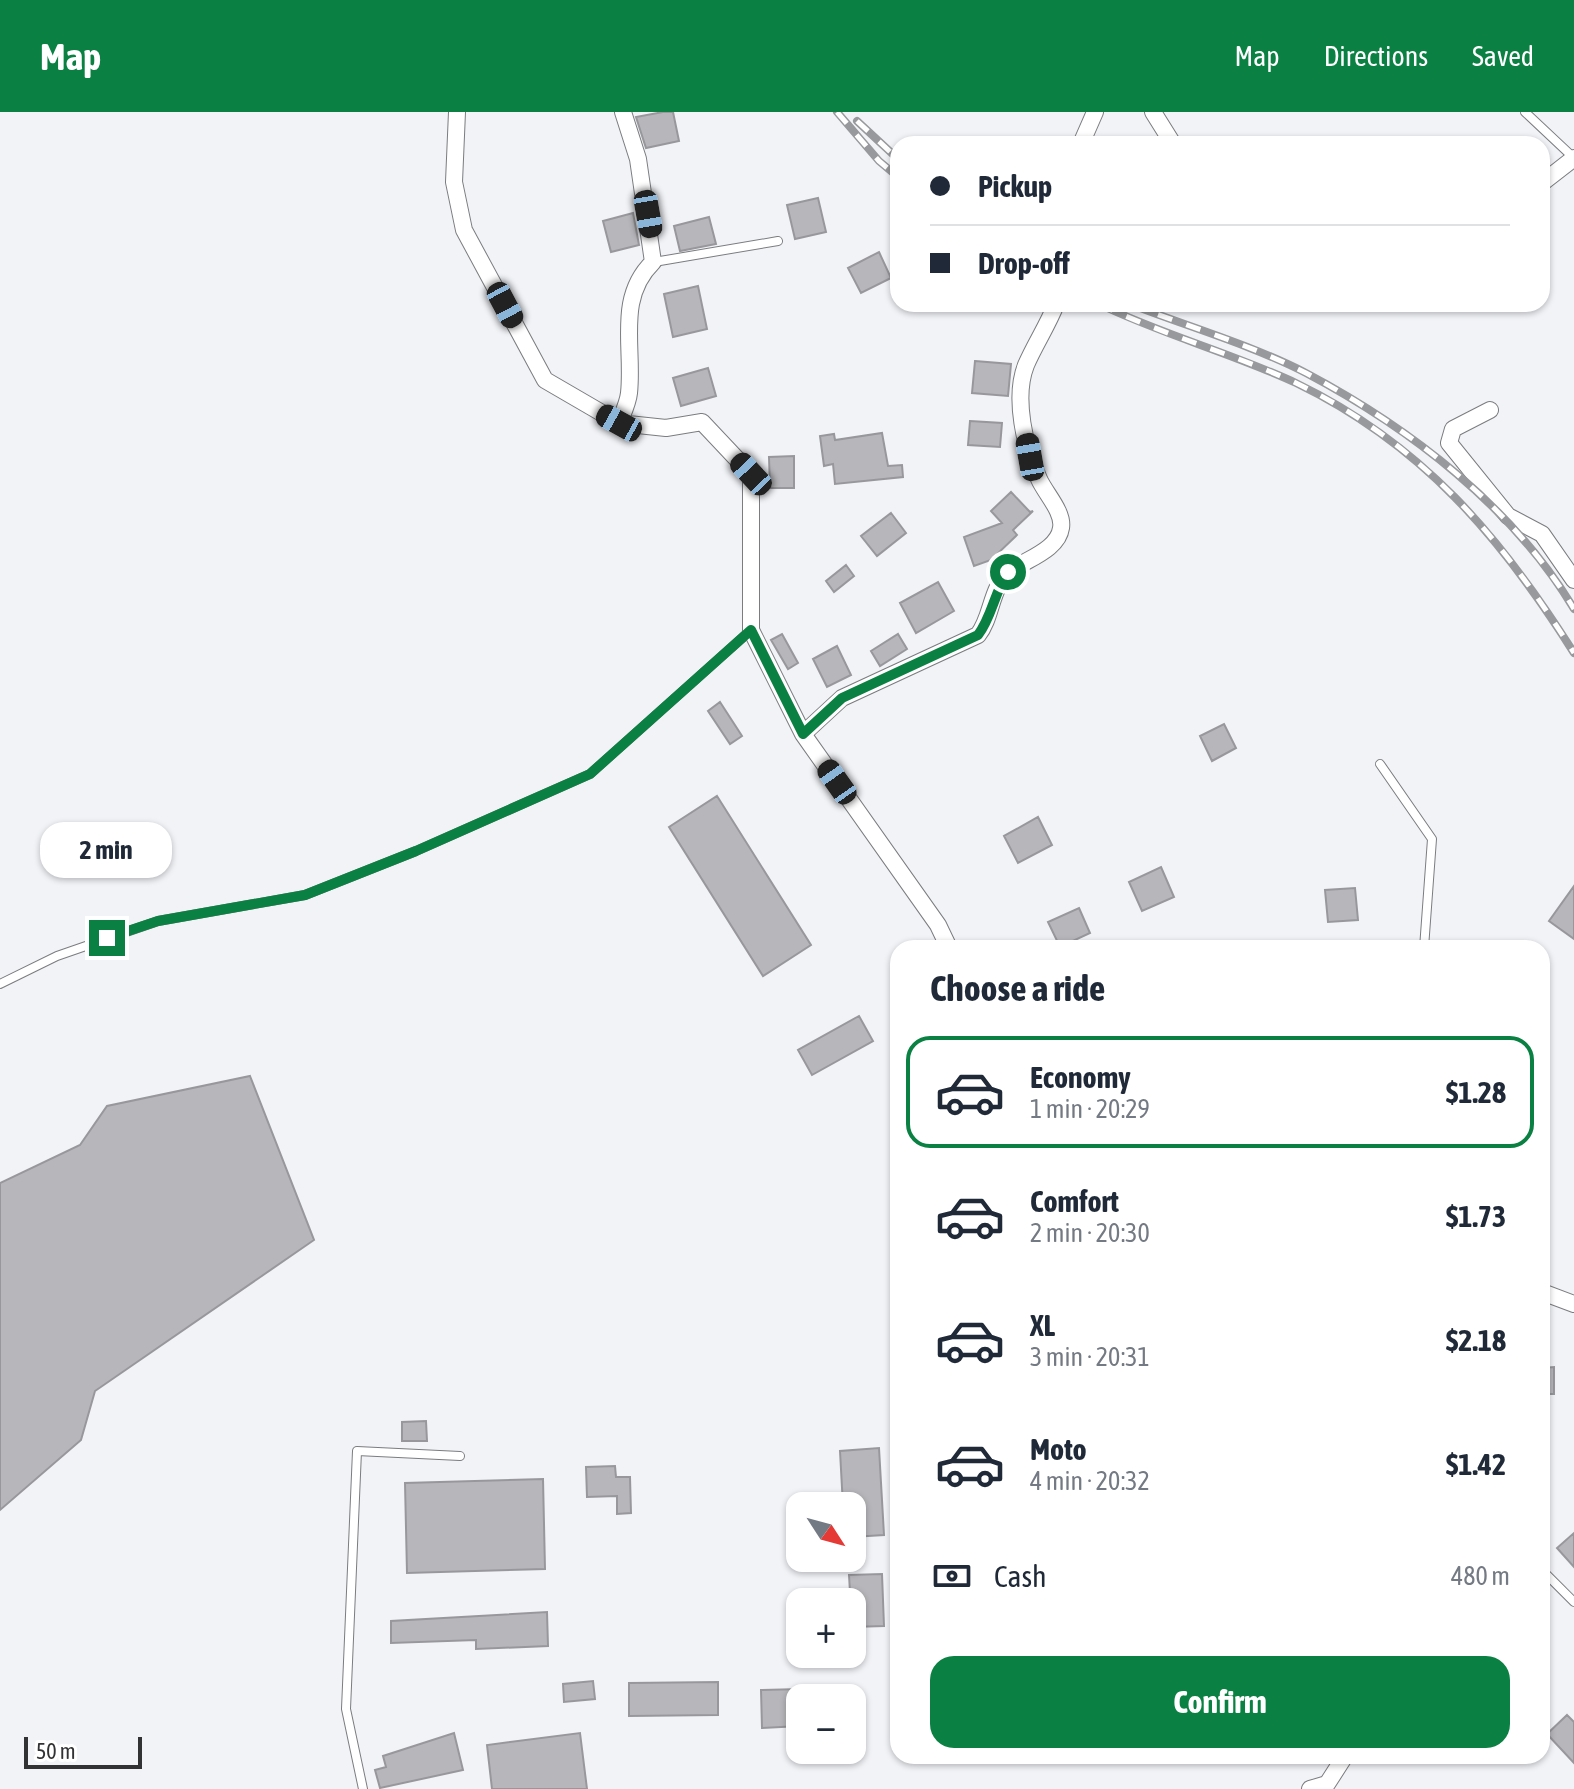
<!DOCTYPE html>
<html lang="en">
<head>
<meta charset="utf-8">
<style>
  :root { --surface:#fff; --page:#f6f6f7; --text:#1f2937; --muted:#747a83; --line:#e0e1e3; --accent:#0b8043 }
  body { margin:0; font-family:"Asap Condensed",sans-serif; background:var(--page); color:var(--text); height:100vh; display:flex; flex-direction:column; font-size:30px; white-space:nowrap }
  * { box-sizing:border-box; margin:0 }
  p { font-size:26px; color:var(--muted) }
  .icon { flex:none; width:44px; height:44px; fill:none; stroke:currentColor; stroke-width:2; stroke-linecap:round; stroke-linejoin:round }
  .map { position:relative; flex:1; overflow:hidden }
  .panel { position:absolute; left:890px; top:828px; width:660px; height:824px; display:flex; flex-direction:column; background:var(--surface); border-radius:24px; box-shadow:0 2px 6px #0004 }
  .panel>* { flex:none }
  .top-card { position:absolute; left:890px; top:24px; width:660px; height:176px; border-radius:24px; box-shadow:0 2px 6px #0004; display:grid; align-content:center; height:176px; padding:0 40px; background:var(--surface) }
  .needle { width:52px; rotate:126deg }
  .tools { position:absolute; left:786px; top:1380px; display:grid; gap:16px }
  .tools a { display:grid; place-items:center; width:80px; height:80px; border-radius:16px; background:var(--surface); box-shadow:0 2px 6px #0004; font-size:40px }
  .scale { position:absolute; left:24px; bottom:20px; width:118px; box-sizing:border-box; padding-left:8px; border:4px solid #323234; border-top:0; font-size:22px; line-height:28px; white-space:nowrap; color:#323234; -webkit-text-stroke:6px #fff; paint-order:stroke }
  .end { position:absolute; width:36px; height:36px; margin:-18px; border:10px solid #0b8043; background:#fff; box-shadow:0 0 0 4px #fff }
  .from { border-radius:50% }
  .bubble { position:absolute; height:56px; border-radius:24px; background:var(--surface); box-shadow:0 2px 6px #0004; font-size:26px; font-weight:700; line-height:56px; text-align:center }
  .car { position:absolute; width:24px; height:48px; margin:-24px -12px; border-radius:10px; box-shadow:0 0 6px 2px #0007; background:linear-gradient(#222 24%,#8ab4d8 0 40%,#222 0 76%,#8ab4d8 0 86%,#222 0) }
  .top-card b { display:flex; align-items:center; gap:28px; height:76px; font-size:30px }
  .top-card b+b { border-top:2px solid var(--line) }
  .top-card i { width:20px; height:20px; background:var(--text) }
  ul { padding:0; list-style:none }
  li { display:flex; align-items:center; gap:24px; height:112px; margin:0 16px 12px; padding:0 24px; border:4px solid transparent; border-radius:24px }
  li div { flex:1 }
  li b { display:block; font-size:30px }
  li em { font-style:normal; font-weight:700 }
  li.active { border-color:var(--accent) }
  li>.icon { width:72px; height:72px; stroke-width:1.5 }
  h2 { padding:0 40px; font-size:36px; line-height:96px }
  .pay { display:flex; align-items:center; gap:20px; height:88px; padding:0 40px; font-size:30px }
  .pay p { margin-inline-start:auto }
  .action { display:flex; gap:16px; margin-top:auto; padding:16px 40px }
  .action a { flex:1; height:92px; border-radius:24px; background:var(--accent); color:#fff; font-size:32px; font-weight:700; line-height:92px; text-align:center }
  header { display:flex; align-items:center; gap:48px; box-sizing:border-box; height:112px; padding:0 40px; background:var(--accent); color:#fff }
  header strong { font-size:38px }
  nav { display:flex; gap:44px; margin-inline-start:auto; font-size:28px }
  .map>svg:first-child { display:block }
</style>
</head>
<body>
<header>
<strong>Map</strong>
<nav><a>Map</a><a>Directions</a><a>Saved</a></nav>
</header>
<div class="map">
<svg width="1574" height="1677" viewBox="0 0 1574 1677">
  <rect width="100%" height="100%" fill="#f2f3f7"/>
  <!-- building -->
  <path fill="#b7b7bb" stroke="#98989c" stroke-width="2" d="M663 0H673L679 29 646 36 636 5Z
    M818 86 826 120 795 127 787 93Z
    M633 101 639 133 611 140 603 109Z
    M709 105 716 132 680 139 674 114Z
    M879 140 891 166 861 181 848 156Z
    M698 174 707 217 673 225 664 182Z
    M975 249 1011 252 1008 284 972 281Z
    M708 256 716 284 681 294 673 266Z
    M970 309 1002 311 1000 335 968 333Z
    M882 321 888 354 902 353 903 365 835 372 833 352 824 354 820 324 834 322 835 328Z
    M794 344V376H770L769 345Z
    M1011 380 1030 400 1033 399 1013 418 1017 423 991 448 974 454 964 425 1002 411 991 399Z
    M891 401 906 421 877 444 861 424Z
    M846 453 854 464 834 480 826 469Z
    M938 470 954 499 916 521 900 491Z
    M782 522 798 551 788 557 771 528Z
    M898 522 907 537 880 554 871 539Z
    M837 534 851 563 827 575 813 547Z
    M720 590 742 624 730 632 708 599Z
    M1224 612 1236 636 1212 649 1200 624Z
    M717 684 811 833 763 864 669 715Z
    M1038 705 1052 733 1018 751 1004 724Z
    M1161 755 1174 785 1142 799 1129 770Z
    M1574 774V827L1549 809Z
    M1355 776 1358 808 1328 810 1325 778Z
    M1079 796 1090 821 1060 835 1048 810Z
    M859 904 873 929 812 963 798 938Z
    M250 964 314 1128 95 1279 81 1328 0 1398V1071L80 1033 107 994Z
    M1554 1255V1282H1542V1256Z
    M426 1309 427 1329H402V1310Z
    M879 1336 884 1423 852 1425V1394H843L840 1339Z
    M615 1354 616 1365H630L631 1401 617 1402V1384L587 1385 586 1355Z
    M543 1367 545 1457 407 1461 405 1371Z
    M1574 1421V1455L1557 1436Z
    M882 1462 884 1514 852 1515 849 1463Z
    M547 1500 548 1534 476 1537V1528L391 1531V1509Z
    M593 1569 595 1587 564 1590 563 1572Z
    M718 1570V1603L629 1604V1571Z
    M800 1577V1614L762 1616 761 1578Z
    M1567 1603 1574 1610V1651L1547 1622Z
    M454 1621 463 1658 380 1676 375 1658 386 1655 383 1644Z
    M580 1621 587 1677H492L487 1633Z"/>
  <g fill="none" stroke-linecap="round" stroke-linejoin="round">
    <!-- service casing -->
    <g stroke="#7b7c7f" stroke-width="10">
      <path id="service" d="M1525 0 1574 46
        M654 150 778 129
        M1380 652 1432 727 1424 836
        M0 872 57 844 158 809 305 783 416 739 590 662 751 518
        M1542 1458 1574 1490
        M363 1677 346 1597 357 1339 460 1344"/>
    </g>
    <!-- minor casing -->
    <g stroke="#7b7c7f" stroke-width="18">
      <path id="minor" d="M457 0 454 70 464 118 545 268 619 311 666 316 702 310 751 362V518L803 622 938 813 949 836
        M1153 0 1173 32
        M1081 32 1095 0
        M1542 71 1574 46
        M1490 298 1453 317 1449 331 1508 404 1542 422 1574 468
        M619 311C623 301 628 291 629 281 634 235 616 186 653 150L638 47 623 0
        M803 622 842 586 978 523C993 504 990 474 1011 459 1026 447 1058 438 1061 416 1064 400 1045 381 1039 367 1025 336 1013 286 1026 253 1035 232 1048 213 1056 192
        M1542 1180 1574 1192
        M1310 1677 1327 1672 1345 1644"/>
    </g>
    <!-- service -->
    <use href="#service" stroke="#fff" stroke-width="8"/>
    <!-- minor -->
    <use href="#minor" stroke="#fff" stroke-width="16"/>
    <!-- rail casing -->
    <g stroke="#98999c" stroke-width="8">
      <path id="rail" d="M837 0 879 49 898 65
        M857 9 898 47
        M1099 192C1163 223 1232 241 1296 271 1422 332 1501 425 1574 541
        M1130 192C1186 214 1252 233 1306 261 1410 316 1513 395 1574 497"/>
    </g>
    <!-- rail -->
    <use href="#rail" stroke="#fff" stroke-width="5" stroke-dasharray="15" stroke-linecap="butt"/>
  </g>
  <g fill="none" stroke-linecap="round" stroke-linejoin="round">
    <!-- route -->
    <path stroke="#0b8043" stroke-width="10" d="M107 826 158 809 305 783 416 739 590 662 751 518 803 622 842 586 978 523C992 505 994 481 1008 460"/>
  </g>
</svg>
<div class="tools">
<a><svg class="needle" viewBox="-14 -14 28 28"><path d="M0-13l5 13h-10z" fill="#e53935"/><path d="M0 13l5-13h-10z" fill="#747a83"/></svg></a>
<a>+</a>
<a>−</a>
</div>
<div class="scale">50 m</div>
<i class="end from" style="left:1008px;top:460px"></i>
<i class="end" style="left:107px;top:826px"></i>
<div class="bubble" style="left:40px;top:710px;width:132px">2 min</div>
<i class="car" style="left:648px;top:102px;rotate:170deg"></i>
<i class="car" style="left:505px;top:193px;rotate:152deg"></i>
<i class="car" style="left:619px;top:311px;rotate:299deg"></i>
<i class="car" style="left:1030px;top:345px;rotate:350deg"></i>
<i class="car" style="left:751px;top:362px;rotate:317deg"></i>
<i class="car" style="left:837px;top:670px;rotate:325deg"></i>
<div class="top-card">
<b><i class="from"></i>Pickup</b>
<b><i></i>Drop-off</b>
</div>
<section class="panel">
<h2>Choose a ride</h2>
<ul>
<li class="active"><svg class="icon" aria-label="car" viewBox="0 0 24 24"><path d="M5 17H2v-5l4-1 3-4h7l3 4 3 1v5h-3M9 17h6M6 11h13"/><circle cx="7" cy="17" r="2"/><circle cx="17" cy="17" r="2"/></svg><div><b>Economy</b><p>1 min · 20:29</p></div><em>$1.28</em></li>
<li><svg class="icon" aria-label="car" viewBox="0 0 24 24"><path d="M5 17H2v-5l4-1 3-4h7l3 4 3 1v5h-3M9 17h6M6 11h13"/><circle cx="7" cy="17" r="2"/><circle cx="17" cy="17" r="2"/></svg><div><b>Comfort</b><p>2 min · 20:30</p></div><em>$1.73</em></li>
<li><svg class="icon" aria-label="car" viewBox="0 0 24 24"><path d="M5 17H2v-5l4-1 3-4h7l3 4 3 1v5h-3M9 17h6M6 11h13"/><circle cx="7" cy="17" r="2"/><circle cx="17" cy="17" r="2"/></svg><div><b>XL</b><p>3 min · 20:31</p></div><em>$2.18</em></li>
<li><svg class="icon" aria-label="car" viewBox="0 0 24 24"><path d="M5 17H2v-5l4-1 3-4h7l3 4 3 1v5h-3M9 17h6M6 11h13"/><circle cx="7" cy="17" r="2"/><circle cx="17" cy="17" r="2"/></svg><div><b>Moto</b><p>4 min · 20:32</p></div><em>$1.42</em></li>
</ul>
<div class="pay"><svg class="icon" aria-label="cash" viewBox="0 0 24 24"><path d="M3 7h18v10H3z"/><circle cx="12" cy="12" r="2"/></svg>Cash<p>480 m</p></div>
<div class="action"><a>Confirm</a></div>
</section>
</div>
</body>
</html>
